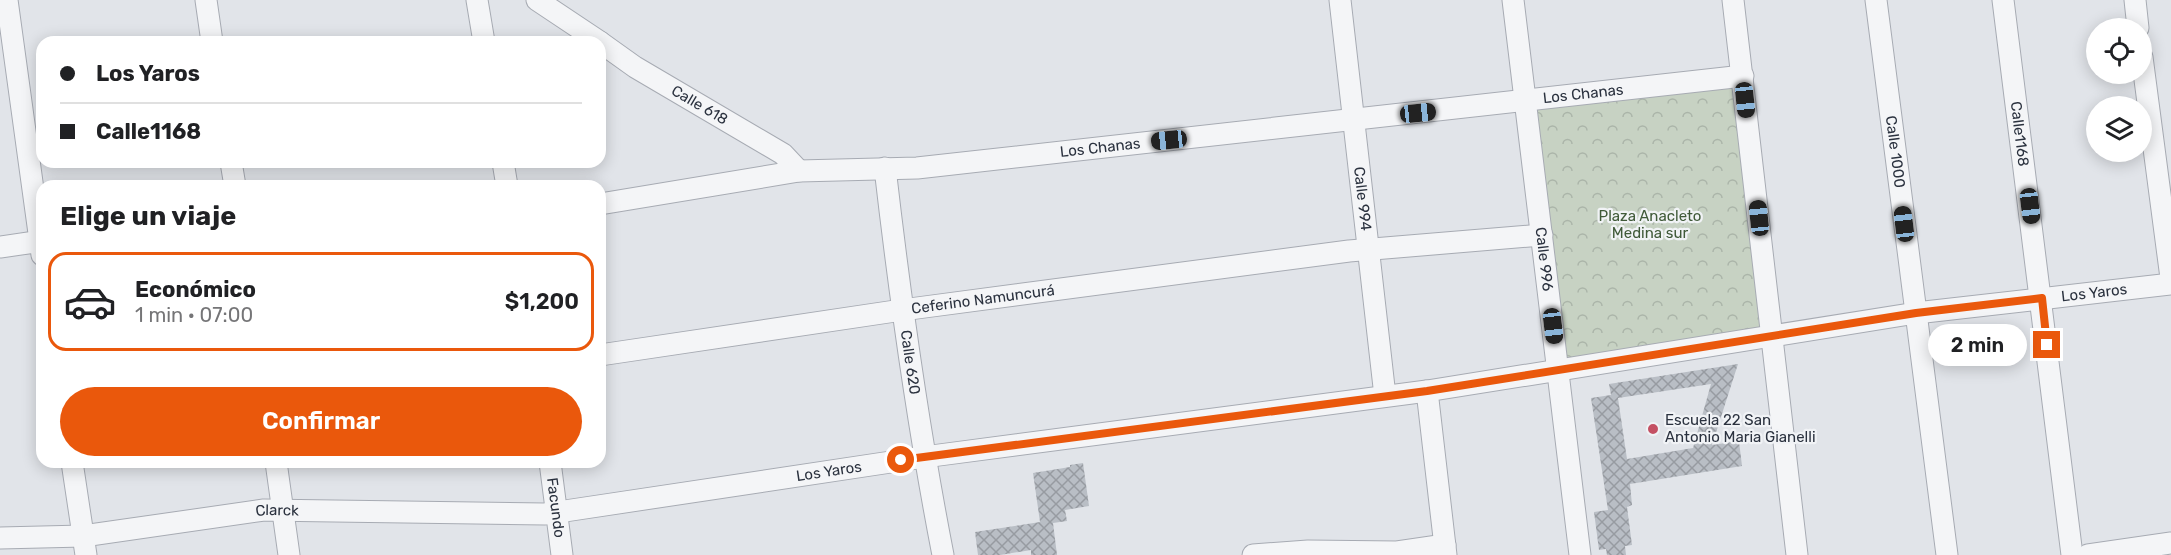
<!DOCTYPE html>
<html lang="es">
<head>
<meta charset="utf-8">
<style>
  :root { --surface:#fff; --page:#f6f6f6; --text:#202124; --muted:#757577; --line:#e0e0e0; --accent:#ea580c }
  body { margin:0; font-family:Rubik,sans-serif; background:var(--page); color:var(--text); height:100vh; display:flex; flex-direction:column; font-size:22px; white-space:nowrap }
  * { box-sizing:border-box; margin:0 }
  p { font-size:20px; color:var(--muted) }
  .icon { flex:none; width:33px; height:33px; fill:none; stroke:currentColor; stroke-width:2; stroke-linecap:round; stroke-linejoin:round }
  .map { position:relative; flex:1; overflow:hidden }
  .panel { position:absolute; left:36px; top:180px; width:570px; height:288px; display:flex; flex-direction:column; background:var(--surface); border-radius:18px; box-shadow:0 3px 15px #0003 }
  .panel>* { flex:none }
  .hud { position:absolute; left:36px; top:36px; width:570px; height:132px; border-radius:18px; box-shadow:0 3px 15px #0003; display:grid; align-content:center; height:132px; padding:0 24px; background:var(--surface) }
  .controls { position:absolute; left:2086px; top:18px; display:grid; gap:12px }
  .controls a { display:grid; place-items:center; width:66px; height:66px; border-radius:50%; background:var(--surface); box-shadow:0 3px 15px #0003; font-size:30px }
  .end { position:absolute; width:27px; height:27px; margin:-14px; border:8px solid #ea580c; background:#fff; box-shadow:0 0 0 3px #fff }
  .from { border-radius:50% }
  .bubble { position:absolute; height:42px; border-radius:21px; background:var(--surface); box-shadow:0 3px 15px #0003; font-size:20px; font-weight:600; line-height:42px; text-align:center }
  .car { position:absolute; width:18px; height:36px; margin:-18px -9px; border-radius:8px; box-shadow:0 0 4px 2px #0007; background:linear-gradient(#222 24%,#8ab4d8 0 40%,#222 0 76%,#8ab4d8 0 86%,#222 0) }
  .hud b { display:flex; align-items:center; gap:21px; height:57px; font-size:22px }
  .hud b+b { border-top:2px solid var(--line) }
  .hud i { width:15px; height:15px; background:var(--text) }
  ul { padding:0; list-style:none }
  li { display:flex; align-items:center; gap:18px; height:99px; margin:0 12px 9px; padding:0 12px; border:3px solid var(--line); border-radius:18px }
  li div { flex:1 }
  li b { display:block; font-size:22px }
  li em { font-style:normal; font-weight:600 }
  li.active { border-color:var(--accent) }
  li>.icon { width:54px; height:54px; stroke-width:1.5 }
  h2 { padding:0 24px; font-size:27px; line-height:72px }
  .action { display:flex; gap:12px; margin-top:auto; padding:12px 24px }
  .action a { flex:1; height:69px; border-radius:36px; background:var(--accent); color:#fff; font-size:24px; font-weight:600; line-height:69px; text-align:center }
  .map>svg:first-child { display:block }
</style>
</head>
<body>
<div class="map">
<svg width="2171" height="555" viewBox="0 0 2171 555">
  <defs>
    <pattern id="park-crowns" width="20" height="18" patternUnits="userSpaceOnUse" patternTransform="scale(1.5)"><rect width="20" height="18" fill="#c7d2c3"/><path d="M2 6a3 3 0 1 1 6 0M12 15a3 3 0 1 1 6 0" fill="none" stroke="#abb5a9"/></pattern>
    <pattern id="building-cross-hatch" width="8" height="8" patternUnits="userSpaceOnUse" patternTransform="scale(1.5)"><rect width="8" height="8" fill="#b9bec5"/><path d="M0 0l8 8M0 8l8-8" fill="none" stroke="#979ba1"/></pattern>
  </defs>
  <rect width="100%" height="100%" fill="#e1e4e9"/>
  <!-- park -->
  <path fill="url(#park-crowns)" d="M1743 76 1772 336 1559 371 1526 100Z"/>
  <!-- building -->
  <path fill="url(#building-cross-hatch)" fill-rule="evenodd" d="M1738 364 1712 445 1739 441 1742 466 1630 484 1632 505 1627 507 1632 545 1625 546 1626 555H1607L1606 549 1599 550 1594 512 1608 510 1591 398 1611 395 1609 384ZM1711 384 1693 448 1627 459 1618 398Z
    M1083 463 1089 506 1065 510 1067 521 1053 523 1057 555H1031V550L1000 555H978L975 532 1040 522 1033 473 1070 467V465Z"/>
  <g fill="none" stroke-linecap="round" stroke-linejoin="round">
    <!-- street casing -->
    <g stroke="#a7abb3" stroke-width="23">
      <g id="street">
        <path d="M7 0 42 255"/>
        <path d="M206 0 212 42"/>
        <path d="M477 0 484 42"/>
        <path d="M537 0 600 42"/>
        <path id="s1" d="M1340 0 1385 396"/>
        <path id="s2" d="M1513 0 1580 555"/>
        <path d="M1733 0 1797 555"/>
        <path id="s3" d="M1876 0 1947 555"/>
        <path id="s4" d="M2003 0 2072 555"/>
        <path d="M2135 0 2138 28"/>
        <path id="s5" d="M600 42 635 67 783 154 799 171"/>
        <path d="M2142 57 2171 278"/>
        <path d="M231 162 235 186"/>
        <path d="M503 162 507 186"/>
        <path id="s6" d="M885 168C900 298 918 427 943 555"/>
        <path id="s7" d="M600 204 799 171 917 168 1743 76"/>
        <path d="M0 247 42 241"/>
        <path id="s8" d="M600 355 902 310 1349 251 1542 235"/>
        <path d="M1427 391 1446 555"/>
        <path d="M72 462 86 555"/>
        <path d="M276 462 289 555"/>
        <path id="s9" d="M550 462 562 555"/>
        <path id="s10" d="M0 538 83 536 264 510 545 514 924 457 1427 391 1916 313 2171 284"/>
        <path d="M1253 555 1308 551 1397 552 1445 545"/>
        <path d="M2088 555 2171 543"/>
      </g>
    </g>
    <!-- street -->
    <use href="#street" stroke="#f4f5f7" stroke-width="21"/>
  </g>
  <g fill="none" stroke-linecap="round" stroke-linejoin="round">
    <!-- route -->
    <path stroke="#ea580c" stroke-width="8" d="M901 460 1427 391 1916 313 2042 298 2047 345"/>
  </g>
  <!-- markers -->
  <circle fill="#c45063" stroke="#f1f3f6" stroke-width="2" cx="1653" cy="429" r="6"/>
  <g text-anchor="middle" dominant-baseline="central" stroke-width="4.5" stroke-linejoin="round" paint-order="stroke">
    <!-- street labels -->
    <g font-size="15" fill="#2b323f" stroke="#f1f3f6">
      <text stroke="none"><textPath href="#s7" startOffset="990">Los Chanas</textPath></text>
      <text stroke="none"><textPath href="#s5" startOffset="118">Calle 618</textPath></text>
      <text stroke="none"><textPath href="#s4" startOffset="135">Calle1168</textPath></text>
      <text stroke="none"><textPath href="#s7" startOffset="504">Los Chanas</textPath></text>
      <text stroke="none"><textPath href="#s3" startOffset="153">Calle 1000</textPath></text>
      <text stroke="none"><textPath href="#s1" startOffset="200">Calle 994</textPath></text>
      <text stroke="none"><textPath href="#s2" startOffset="261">Calle 996</textPath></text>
      <text stroke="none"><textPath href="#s10" startOffset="2112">Los Yaros</textPath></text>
      <text stroke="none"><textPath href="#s8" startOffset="387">Ceferino Namuncurá</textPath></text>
      <text stroke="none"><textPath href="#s6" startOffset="196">Calle 620</textPath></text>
      <text stroke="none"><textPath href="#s10" startOffset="834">Los Yaros</textPath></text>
      <text stroke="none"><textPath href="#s9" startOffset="46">Facundo</textPath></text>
      <text stroke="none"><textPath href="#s10" startOffset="279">Clarck</textPath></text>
    </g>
    <!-- park labels -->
    <g font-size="15" fill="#405a39" stroke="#f1f3f6">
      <text x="1650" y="216">Plaza Anacleto<tspan x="1650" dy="17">Medina sur</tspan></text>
    </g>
    <!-- poi labels -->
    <g font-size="15" fill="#2b323f" stroke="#f1f3f6" text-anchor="start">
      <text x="1665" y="420">Escuela 22 San<tspan x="1665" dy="17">Antonio Maria Gianelli</tspan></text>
    </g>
  </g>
</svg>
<div class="controls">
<a><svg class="icon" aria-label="locate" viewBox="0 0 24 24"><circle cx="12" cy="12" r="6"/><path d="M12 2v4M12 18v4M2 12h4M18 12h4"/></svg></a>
<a><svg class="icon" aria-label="layers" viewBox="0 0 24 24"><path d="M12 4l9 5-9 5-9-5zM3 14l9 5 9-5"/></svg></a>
</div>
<i class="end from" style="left:901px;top:460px"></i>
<i class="end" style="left:2047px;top:345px"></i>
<div class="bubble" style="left:1928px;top:324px;width:99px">2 min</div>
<i class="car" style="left:1745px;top:100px;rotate:174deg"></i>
<i class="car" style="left:1418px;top:113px;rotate:84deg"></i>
<i class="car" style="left:1169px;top:140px;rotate:264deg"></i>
<i class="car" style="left:2030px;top:206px;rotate:173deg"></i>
<i class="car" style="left:1759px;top:218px;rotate:354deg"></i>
<i class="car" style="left:1904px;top:224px;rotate:353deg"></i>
<i class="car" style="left:1553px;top:326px;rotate:173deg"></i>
<div class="hud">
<b><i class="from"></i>Los Yaros</b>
<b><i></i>Calle1168</b>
</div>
<section class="panel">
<h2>Elige un viaje</h2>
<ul>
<li class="active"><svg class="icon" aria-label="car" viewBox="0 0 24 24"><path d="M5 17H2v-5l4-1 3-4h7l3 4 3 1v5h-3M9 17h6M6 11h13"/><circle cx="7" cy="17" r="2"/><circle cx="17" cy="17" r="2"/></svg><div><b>Económico</b><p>1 min · 07:00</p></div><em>$1,200</em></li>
</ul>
<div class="action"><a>Confirmar</a></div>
</section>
</div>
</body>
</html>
